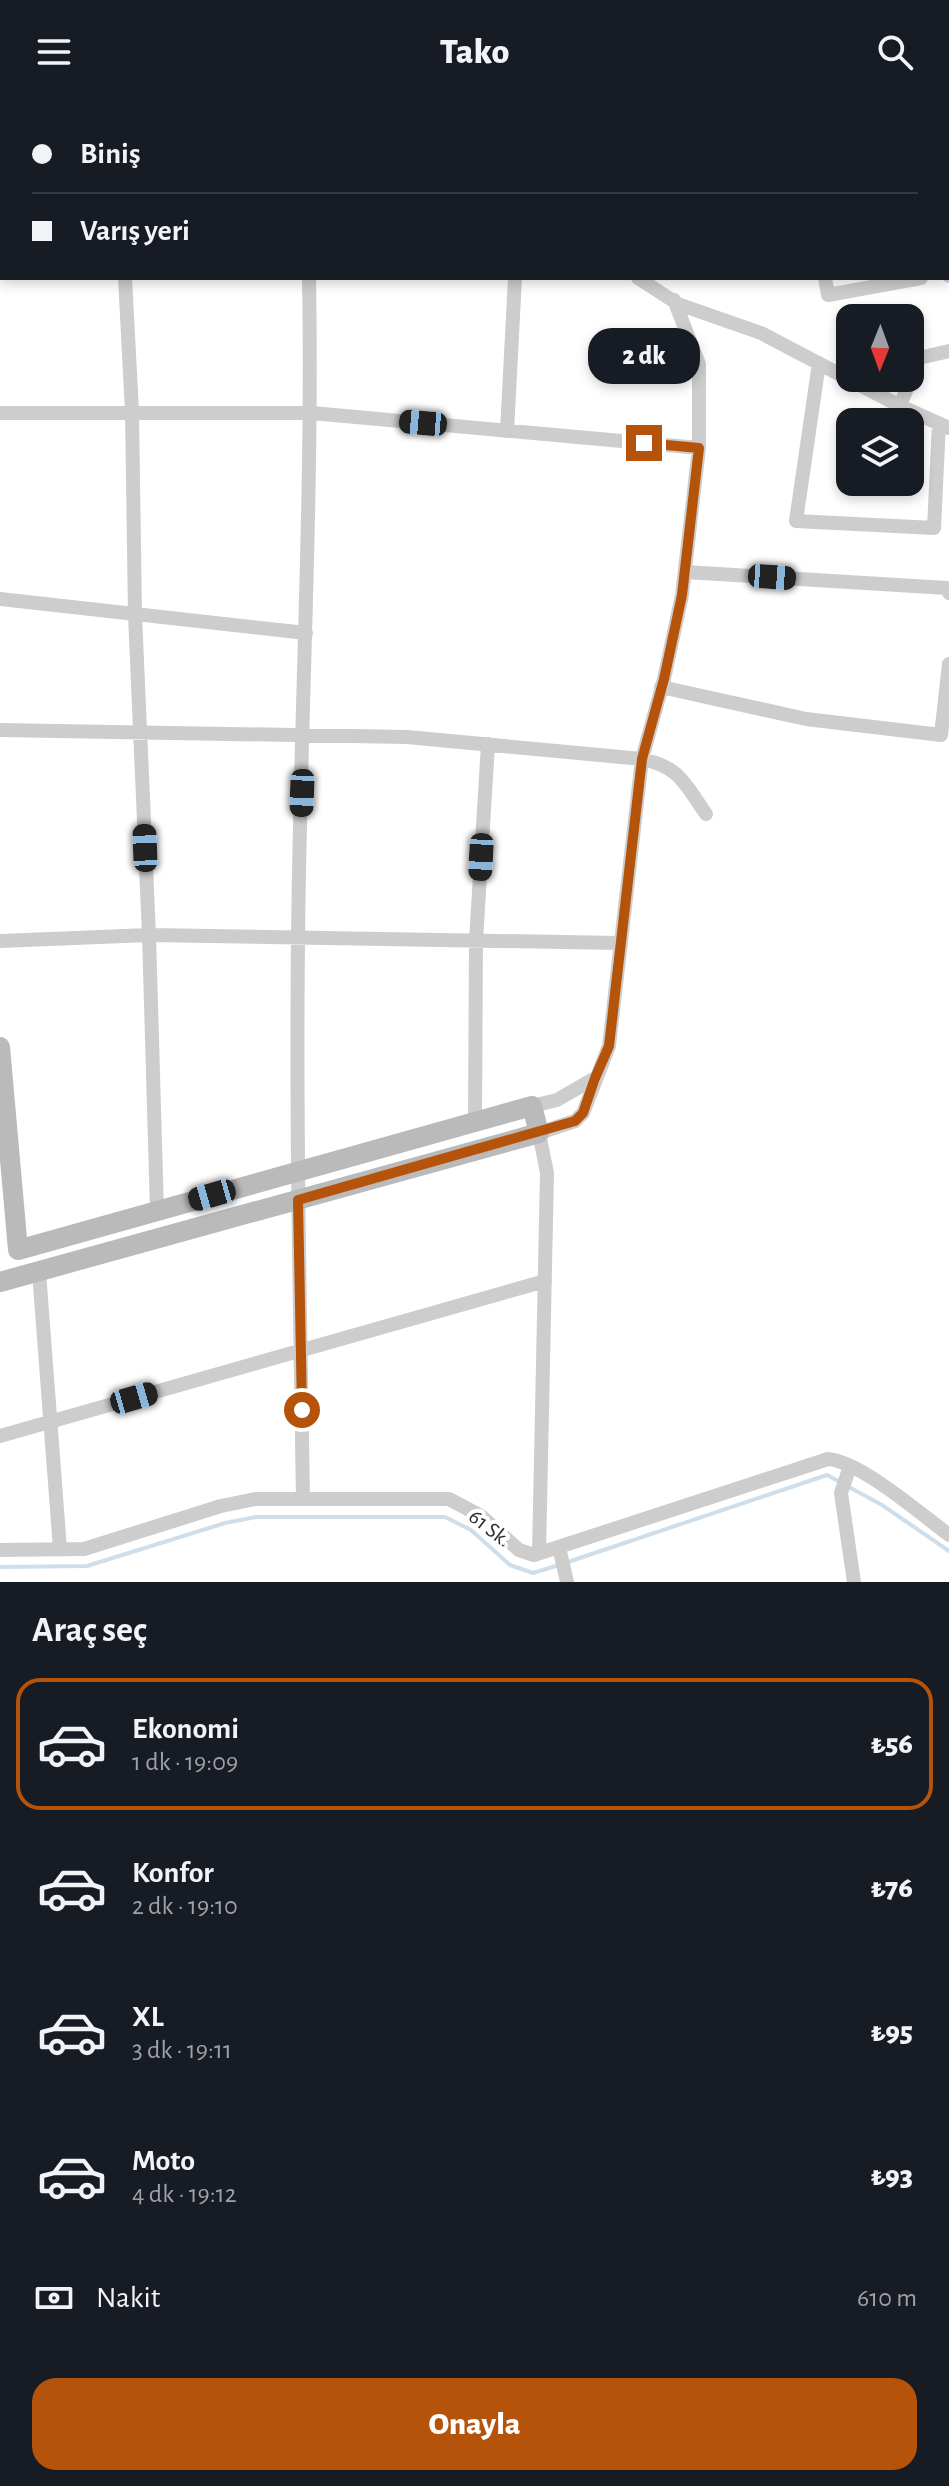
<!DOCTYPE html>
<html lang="tr">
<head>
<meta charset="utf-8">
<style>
  :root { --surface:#171b24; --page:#20242c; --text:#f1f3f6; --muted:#9ea1a6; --line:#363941; --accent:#b45309 }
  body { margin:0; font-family:"Alegreya Sans",sans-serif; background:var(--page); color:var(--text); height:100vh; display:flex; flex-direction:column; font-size:30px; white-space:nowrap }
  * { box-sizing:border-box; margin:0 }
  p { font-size:26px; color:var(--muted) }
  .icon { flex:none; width:44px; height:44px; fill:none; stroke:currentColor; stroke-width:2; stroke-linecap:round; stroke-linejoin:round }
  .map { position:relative; height:1478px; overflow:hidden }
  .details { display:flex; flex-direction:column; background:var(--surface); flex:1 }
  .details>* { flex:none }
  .top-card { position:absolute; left:0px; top:0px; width:950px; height:176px; box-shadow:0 4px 12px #0003; display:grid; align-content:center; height:176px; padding:0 32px; background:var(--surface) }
  .needle { width:52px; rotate:181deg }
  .controls { position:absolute; left:836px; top:200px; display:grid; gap:16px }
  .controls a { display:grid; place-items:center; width:88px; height:88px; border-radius:16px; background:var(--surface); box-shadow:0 4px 12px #0003; font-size:40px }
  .end { position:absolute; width:36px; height:36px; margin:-18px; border:10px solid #b45309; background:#fff; box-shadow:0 0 0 4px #fff }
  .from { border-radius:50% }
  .bubble { position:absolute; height:56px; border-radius:24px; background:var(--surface); box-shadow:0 4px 12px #0003; font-size:26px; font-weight:800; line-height:56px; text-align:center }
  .car { position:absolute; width:24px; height:48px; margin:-24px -12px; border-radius:10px; box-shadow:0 0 6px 2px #0007; background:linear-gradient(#222 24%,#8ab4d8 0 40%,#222 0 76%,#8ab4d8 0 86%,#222 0) }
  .top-card b { display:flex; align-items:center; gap:28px; height:76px; font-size:30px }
  .top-card b+b { border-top:2px solid var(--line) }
  .top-card i { width:20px; height:20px; background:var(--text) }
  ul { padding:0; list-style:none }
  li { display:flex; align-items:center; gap:24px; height:132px; margin:0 16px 12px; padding:0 16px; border:4px solid transparent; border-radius:24px }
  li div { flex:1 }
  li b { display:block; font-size:30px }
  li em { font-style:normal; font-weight:800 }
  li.on { border-color:var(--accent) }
  li>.icon { width:72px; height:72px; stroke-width:1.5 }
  h2 { padding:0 32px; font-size:36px; line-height:96px }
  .pay { display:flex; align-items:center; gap:20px; height:88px; padding:0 32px; font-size:30px }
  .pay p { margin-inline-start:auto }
  .action { display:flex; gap:16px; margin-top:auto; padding:16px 32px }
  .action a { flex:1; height:92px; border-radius:24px; background:var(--accent); color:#fff; font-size:32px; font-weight:800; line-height:92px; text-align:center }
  header { display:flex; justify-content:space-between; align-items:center; height:104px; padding:0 32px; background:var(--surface); font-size:36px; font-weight:800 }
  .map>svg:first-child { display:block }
</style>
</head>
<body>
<header><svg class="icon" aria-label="menu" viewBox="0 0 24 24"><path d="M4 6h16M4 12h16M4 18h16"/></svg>Tako<svg class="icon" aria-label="search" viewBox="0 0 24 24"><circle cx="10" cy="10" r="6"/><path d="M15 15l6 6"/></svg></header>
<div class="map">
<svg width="949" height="1478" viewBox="0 0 949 1478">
  <rect width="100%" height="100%" fill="#fff"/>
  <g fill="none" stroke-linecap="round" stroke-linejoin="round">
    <!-- stream -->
    <path stroke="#cedeea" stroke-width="4" d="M568 1458 827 1371 882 1401 949 1447
      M0 1463 87 1462 225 1419 256 1413H445L471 1426 510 1461 533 1469 559 1461"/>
    <!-- street -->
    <path stroke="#cdcdcd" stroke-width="14" d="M10 0 11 2
      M305 0 306 2
      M343 0 346 2
      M547 0V2
      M790 0 791 2
      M922 0V2
      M228 2 233 0
      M948 81H949
      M0 101 2 100
      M948 165 949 172
      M125 174 132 307 135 511 149 831 157 1107
      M638 174 678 200 761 229 900 302 949 324
      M825 174 828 191 921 174
      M819 259 796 417 934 424 939 319
      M900 302 919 254 949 247
      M0 309H312L699 344
      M507 327 515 174
      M685 468 947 484 949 489
      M0 495 306 529
      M661 583 806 615 941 631 949 560
      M0 626 407 633 642 655C680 663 685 680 706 710
      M0 837 149 831 619 839
      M532 1002 557 996 595 974
      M475 1018 476 837 488 640
      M39 1168 60 1445
      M0 1332 545 1177
      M850 1362 841 1389 854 1478
      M303 1395C300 1209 296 1023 298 837 300 616 313 395 309 174
      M559 1443 567 1478
      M0 1446 84 1445 221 1402 255 1395H449L481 1412 519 1446 534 1451 828 1355C860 1357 922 1411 949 1431
      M539 1449 547 1069 539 1029 575 1017 583 1009 609 942 642 655 664 575 682 491 699 344V260L674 196"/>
    <!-- secondary -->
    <path stroke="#bababa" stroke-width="20" d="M0 943 18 1146 532 1002 539 1029 0 1178"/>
  </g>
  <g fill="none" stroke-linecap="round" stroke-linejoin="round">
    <!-- route -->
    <path stroke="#b45309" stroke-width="10" d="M302 1306 298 1096 575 1017 583 1009 595 974 609 942 642 655 664 575 682 491 699 344 644 339"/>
  </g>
  <g text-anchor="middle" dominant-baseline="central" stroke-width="8" stroke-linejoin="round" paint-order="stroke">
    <!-- street labels -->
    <g font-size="22" fill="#303030" stroke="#fff">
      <text transform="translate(490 1424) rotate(38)">61 Sk.</text>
    </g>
  </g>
</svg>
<div class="controls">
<a><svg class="needle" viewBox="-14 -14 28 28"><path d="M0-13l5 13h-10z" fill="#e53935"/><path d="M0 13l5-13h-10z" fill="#9ea1a6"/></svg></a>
<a><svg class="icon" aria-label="layers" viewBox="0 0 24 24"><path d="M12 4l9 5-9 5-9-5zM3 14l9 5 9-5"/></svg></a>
</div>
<i class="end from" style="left:302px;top:1306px"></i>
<i class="end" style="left:644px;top:339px"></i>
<div class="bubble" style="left:588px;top:224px;width:112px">2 dk</div>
<i class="car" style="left:423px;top:319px;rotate:275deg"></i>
<i class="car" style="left:772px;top:473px;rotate:94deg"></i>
<i class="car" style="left:302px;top:689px;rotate:182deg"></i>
<i class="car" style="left:145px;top:744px;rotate:358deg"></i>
<i class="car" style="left:481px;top:753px;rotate:183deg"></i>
<i class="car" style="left:212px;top:1091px;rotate:254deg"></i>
<i class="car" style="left:134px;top:1294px;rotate:74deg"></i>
<div class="top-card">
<b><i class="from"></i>Biniş</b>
<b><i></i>Varış yeri</b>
</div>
</div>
<section class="details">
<h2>Araç seç</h2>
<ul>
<li class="on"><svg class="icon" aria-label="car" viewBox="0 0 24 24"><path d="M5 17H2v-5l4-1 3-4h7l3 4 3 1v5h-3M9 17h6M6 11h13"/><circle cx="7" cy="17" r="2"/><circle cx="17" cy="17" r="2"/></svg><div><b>Ekonomi</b><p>1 dk · 19:09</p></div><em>₺56</em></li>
<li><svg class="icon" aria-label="car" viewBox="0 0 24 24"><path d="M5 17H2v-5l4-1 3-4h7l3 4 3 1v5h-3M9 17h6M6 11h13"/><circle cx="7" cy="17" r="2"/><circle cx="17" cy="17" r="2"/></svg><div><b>Konfor</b><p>2 dk · 19:10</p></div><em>₺76</em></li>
<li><svg class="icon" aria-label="car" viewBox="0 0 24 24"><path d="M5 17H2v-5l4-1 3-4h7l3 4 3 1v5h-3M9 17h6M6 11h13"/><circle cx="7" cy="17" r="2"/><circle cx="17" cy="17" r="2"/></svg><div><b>XL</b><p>3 dk · 19:11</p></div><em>₺95</em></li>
<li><svg class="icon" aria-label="car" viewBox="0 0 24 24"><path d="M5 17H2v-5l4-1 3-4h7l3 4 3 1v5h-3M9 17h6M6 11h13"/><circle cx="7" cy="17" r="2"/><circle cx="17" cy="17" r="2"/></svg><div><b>Moto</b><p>4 dk · 19:12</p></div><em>₺93</em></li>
</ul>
<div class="pay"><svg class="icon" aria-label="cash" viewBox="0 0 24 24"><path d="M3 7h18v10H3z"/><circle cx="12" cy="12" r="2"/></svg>Nakit<p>610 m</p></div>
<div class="action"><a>Onayla</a></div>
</section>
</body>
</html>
